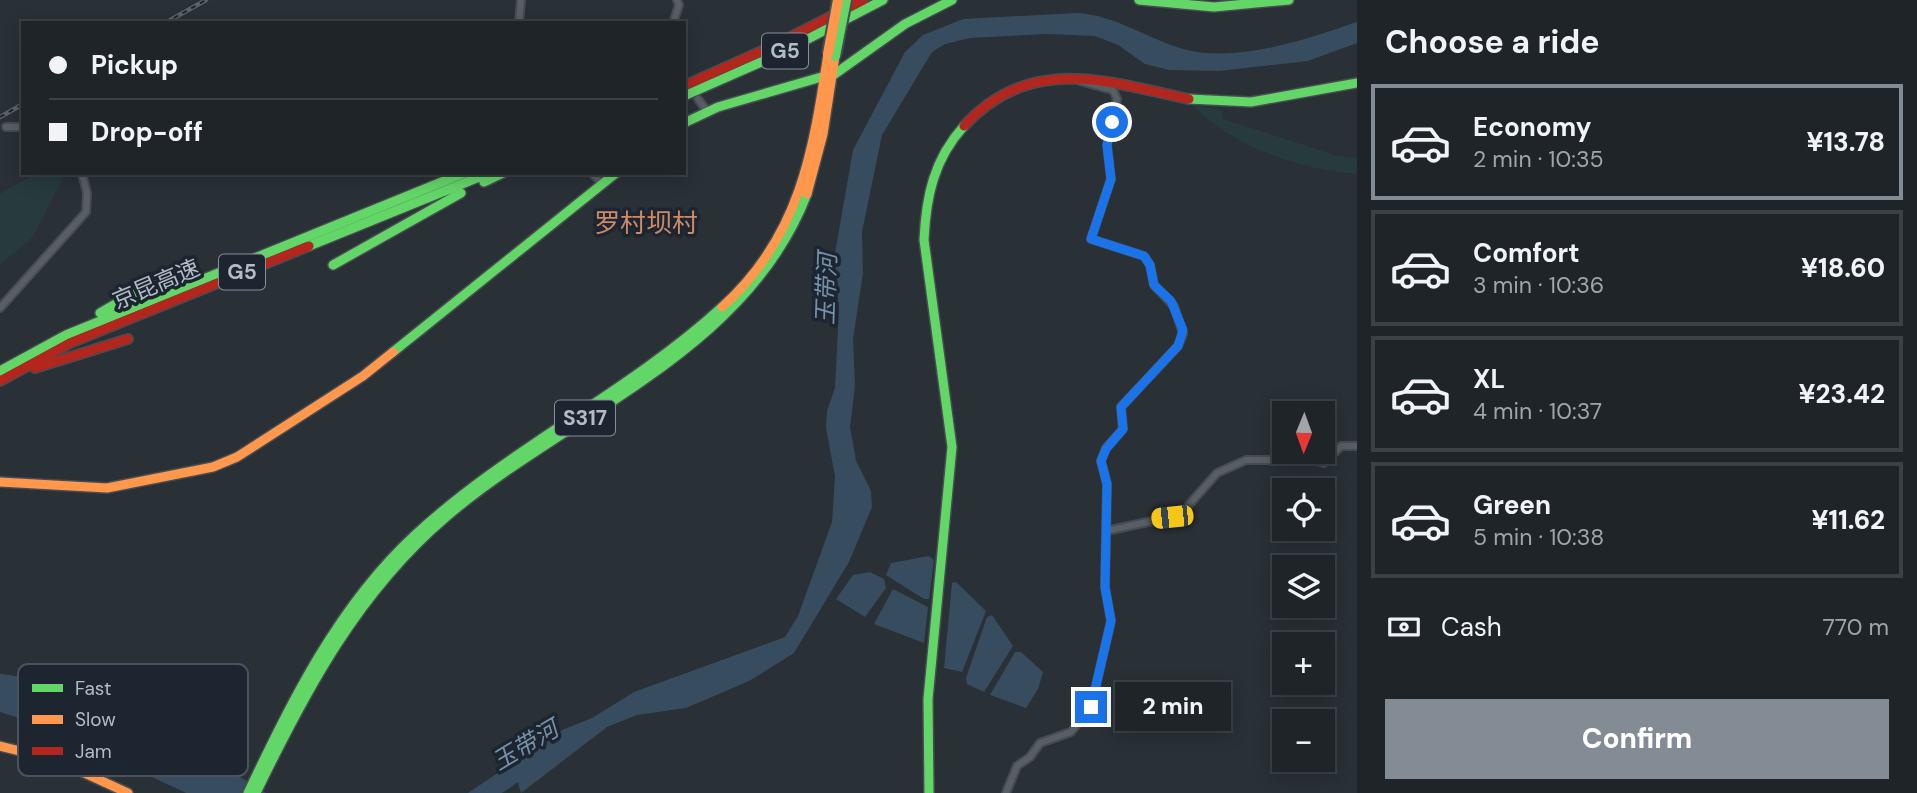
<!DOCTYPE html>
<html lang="en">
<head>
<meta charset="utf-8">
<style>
  :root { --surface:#1f2428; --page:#2c3034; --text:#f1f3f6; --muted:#a1a4a8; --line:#3c4145; --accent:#838b94 }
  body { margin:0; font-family:"DM Sans","Noto Sans SC",sans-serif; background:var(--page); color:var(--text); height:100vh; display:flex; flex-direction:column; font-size:26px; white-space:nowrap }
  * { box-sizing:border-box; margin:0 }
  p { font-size:23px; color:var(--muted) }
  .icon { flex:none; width:38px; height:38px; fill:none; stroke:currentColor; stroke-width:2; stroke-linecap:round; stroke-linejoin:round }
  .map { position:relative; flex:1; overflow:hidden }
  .drawer { display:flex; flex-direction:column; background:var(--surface); width:560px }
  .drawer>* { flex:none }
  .banner { position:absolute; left:21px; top:21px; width:665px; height:154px; border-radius:0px; box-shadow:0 4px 18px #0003,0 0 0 2px var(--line); display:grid; align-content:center; height:154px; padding:0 28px; background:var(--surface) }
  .needle { width:46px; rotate:181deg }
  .buttons { position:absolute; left:1272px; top:401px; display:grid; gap:14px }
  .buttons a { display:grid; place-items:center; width:63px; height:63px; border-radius:0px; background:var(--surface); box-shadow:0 4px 18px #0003,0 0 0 2px var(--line); font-size:35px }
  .end { position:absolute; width:32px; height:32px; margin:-16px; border:9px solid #1a73e8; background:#fff; box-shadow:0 0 0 4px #fff }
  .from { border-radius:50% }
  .bubble { position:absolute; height:49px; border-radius:0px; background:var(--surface); box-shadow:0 4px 18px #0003,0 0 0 2px var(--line); font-size:23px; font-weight:800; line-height:49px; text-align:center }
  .car { position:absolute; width:21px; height:42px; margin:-21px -10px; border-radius:9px; box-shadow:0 0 5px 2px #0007; background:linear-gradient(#f5c518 24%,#345 0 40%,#f5c518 0 76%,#345 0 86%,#f5c518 0) }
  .banner b { display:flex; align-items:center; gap:24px; height:66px; font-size:26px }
  .banner b+b { border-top:2px solid var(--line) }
  .banner i { width:18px; height:18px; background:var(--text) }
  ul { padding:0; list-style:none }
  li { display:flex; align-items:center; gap:21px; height:116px; margin:0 14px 10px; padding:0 14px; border:4px solid var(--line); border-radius:0px }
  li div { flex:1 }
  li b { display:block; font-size:26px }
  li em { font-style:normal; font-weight:800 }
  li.current { border-color:var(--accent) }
  li>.icon { width:63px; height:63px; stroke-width:1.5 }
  h2 { padding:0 28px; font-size:32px; line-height:84px }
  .pay { display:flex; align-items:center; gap:18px; height:77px; padding:0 28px; font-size:26px }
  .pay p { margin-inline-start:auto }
  .cta { display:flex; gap:14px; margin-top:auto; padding:14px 28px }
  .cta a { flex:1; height:80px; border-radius:0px; background:var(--accent); color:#fff; font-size:28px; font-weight:800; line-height:80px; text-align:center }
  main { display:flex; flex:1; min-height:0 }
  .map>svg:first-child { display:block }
</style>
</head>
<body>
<main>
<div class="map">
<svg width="1357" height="793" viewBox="0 0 1357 793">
  <rect width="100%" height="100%" fill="#293036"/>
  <!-- green -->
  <path fill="#273b3c" d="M1192 105 1222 110 1223 119 1338 156 1357 158V174C1297 169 1236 148 1192 105Z
    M36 173H65L33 237 0 265V194Z"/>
  <!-- water -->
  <path fill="#384c5f" d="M1077 13C1115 15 1146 38 1183 49 1236 64 1307 39 1357 22V43L1308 61 1219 71 1169 70 1145 64 1118 45 1095 36 1046 34 970 38 945 44 932 52 882 135 862 232 863 273 853 339 855 386 850 427 856 461 871 491 872 507 849 562 794 653 749 681 686 708 637 715 607 727 521 793 518 782 502 793H468L562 730 592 718 634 692 785 637 798 616 832 522 835 476 826 428 827 411 835 388 839 309 834 259 853 150 905 52 923 35 963 19Z
    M929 556 934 560 929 599H924L886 575 891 563Z
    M870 572 884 579 886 588 865 617 836 599 853 575Z
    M956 582 986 611 962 672 944 668 952 583Z
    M893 589 928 607 924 643 874 624Z
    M992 615 1013 646 984 692 967 684 966 678 987 617Z
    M1015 652H1021L1043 672 1038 689 1026 708 990 695Z
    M0 674C93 683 187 744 266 793H186L42 725 0 712Z"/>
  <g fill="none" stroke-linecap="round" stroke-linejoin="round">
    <!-- street casing -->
    <g stroke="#474c51" stroke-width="10">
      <path id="street" d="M519 23 521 0
        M673 23 679 5 677 0
        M698 99 707 111
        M6 127H23
        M592 173 602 184
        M0 308 86 212 87 193 82 173
        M1106 531 1180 515 1217 473 1246 460H1272L1296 455 1324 463 1341 446H1357
        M1006 793 1017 766 1030 757 1040 743 1071 732 1091 707 1111 621 1105 587 1107 484 1101 461 1106 448 1123 429 1121 407 1178 346 1183 334 1174 306 1154 285 1150 265 1144 256 1091 239 1111 179 1107 145 1117 99 1113 90 1080 81"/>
    </g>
    <!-- fast casing -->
    <g stroke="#474c51" stroke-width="12">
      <path id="fast" d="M1139 0 1214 7 1289 0
        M832 76 905 24 952 0
        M684 96 777 55 883 0
        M1189 99 1251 102 1357 83
        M684 123 718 107 825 76
        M484 182 503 173
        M309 246 489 173
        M333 265 461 193
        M100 313 178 268
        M393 352 616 173
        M0 371 66 335 464 173
        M248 793C292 701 338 606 415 535 509 448 628 393 722 307
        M256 793C306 690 358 592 446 517 568 413 746 353 807 194
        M929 793 928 699 952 447 924 240C926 196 934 159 964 126"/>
    </g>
    <!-- slow casing -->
    <g stroke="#474c51" stroke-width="12">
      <path id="slow" d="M807 194 823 134 835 56
        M722 307C800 237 813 152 828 54
        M0 482 107 488 213 467 237 457 363 376 393 352
        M0 746 56 760 128 793"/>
    </g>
    <!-- jam casing -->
    <g stroke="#474c51" stroke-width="12">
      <path id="jam" d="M684 86 773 46 863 0
        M964 126C1031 53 1107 82 1189 99
        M35 368 128 339
        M0 381 70 343 309 246"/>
    </g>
    <!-- street -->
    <use href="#street" stroke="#595e64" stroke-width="6"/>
    <!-- fast -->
    <use href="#fast" stroke="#63d668" stroke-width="9"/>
    <!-- slow -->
    <use href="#slow" stroke="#ff974d" stroke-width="9"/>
    <!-- jam -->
    <use href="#jam" stroke="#b3261e" stroke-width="9"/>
    <!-- rail casing -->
    <g stroke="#5d6268" stroke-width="4.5">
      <path id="rail" d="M165 23 206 0
        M0 117 23 104"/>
    </g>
    <!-- rail -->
    <use href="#rail" stroke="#1d2630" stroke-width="2" stroke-dasharray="5" stroke-linecap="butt"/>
    <!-- fast-bridge casing -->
    <g stroke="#474c53" stroke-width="14" stroke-linecap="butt">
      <path id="fast-bridge" d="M835 56 846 0"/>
    </g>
    <!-- slow-bridge casing -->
    <g stroke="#474c53" stroke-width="14" stroke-linecap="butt">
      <path id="slow-bridge" d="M828 54 838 0"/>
    </g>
    <!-- fast-bridge -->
    <use href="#fast-bridge" stroke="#63d668" stroke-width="10"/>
    <!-- slow-bridge -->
    <use href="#slow-bridge" stroke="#ff974d" stroke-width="10"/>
  </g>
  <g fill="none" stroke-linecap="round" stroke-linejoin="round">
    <!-- route -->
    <path stroke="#1a73e8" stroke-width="9" d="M1091 707 1111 621 1105 587 1107 484 1101 461 1106 449 1123 429 1121 407 1178 346 1183 330 1171 301 1154 285 1150 265 1144 256 1091 239 1111 179 1107 145 1112 122"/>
  </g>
  <g text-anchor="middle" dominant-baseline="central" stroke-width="7" stroke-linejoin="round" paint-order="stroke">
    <!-- shield labels -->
    <g fill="#1d2630" stroke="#868f99" stroke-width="2">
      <rect x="762" y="33.5" width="46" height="35" rx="5"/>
      <rect x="219" y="254.5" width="46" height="35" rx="5"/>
      <rect x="555" y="400.5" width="60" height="35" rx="5"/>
    </g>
    <g font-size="21" font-weight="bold" fill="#b3bcc6">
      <text x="785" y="51">G5</text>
      <text x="242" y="272">G5</text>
      <text x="585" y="418">S317</text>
    </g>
    <!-- street labels -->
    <g font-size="23" fill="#b3bcc6" stroke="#1d2630">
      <text transform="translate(156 284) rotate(-23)">京昆高速</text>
    </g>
    <!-- water labels -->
    <g font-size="24" font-style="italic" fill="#7590a9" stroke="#1d2630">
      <text transform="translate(826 289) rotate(-88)">玉带河</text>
      <text transform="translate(525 745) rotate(-31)">玉带河</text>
    </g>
    <!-- quarter labels -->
    <g font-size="26" fill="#ce8a66" stroke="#1d2630">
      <text x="646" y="223">罗村坝村</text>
    </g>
  </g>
  <!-- legend -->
  <rect x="18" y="664" width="230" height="112" rx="10" fill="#1d2630" stroke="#4a535d" stroke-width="2"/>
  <rect x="32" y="684" width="31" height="8" fill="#63d668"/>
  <rect x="32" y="715" width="31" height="9" fill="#ff974d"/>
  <rect x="32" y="747" width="31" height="8" fill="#b3261e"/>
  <g font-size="19" fill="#b3bcc6">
    <text x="75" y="695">Fast</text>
    <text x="75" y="726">Slow</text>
    <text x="75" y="758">Jam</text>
  </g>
</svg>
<div class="buttons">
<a><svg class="needle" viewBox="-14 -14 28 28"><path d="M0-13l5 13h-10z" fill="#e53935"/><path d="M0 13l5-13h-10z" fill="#a1a4a8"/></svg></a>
<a><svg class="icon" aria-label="locate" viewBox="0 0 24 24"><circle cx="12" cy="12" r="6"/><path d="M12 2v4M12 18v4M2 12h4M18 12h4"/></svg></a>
<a><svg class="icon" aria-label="layers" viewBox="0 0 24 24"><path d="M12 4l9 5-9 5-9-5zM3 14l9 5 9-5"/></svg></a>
<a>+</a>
<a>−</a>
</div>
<i class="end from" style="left:1112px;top:122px"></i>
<i class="end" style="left:1091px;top:707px"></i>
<div class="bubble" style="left:1115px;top:682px;width:116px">2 min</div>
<i class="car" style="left:1172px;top:517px;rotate:264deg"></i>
<div class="banner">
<b><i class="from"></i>Pickup</b>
<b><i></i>Drop-off</b>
</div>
</div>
<section class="drawer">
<h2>Choose a ride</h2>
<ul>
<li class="current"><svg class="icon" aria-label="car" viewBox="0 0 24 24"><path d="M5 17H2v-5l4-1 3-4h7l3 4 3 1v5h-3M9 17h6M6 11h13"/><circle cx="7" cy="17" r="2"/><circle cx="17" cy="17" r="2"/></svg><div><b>Economy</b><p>2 min · 10:35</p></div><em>¥13.78</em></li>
<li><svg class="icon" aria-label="car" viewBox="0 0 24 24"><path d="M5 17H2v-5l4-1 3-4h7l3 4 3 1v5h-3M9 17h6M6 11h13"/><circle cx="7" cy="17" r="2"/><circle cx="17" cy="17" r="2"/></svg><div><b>Comfort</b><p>3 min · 10:36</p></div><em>¥18.60</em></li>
<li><svg class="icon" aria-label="car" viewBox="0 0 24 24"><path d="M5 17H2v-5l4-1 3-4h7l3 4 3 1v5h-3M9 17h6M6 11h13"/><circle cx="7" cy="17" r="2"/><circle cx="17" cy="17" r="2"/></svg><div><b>XL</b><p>4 min · 10:37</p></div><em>¥23.42</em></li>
<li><svg class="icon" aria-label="car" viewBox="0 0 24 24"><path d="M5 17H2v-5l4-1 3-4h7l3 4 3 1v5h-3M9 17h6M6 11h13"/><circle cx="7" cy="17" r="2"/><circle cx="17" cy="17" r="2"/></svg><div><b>Green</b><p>5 min · 10:38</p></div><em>¥11.62</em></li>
</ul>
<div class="pay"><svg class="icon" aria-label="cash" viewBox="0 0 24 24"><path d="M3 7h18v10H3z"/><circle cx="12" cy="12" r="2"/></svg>Cash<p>770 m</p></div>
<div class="cta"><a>Confirm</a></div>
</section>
</main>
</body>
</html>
